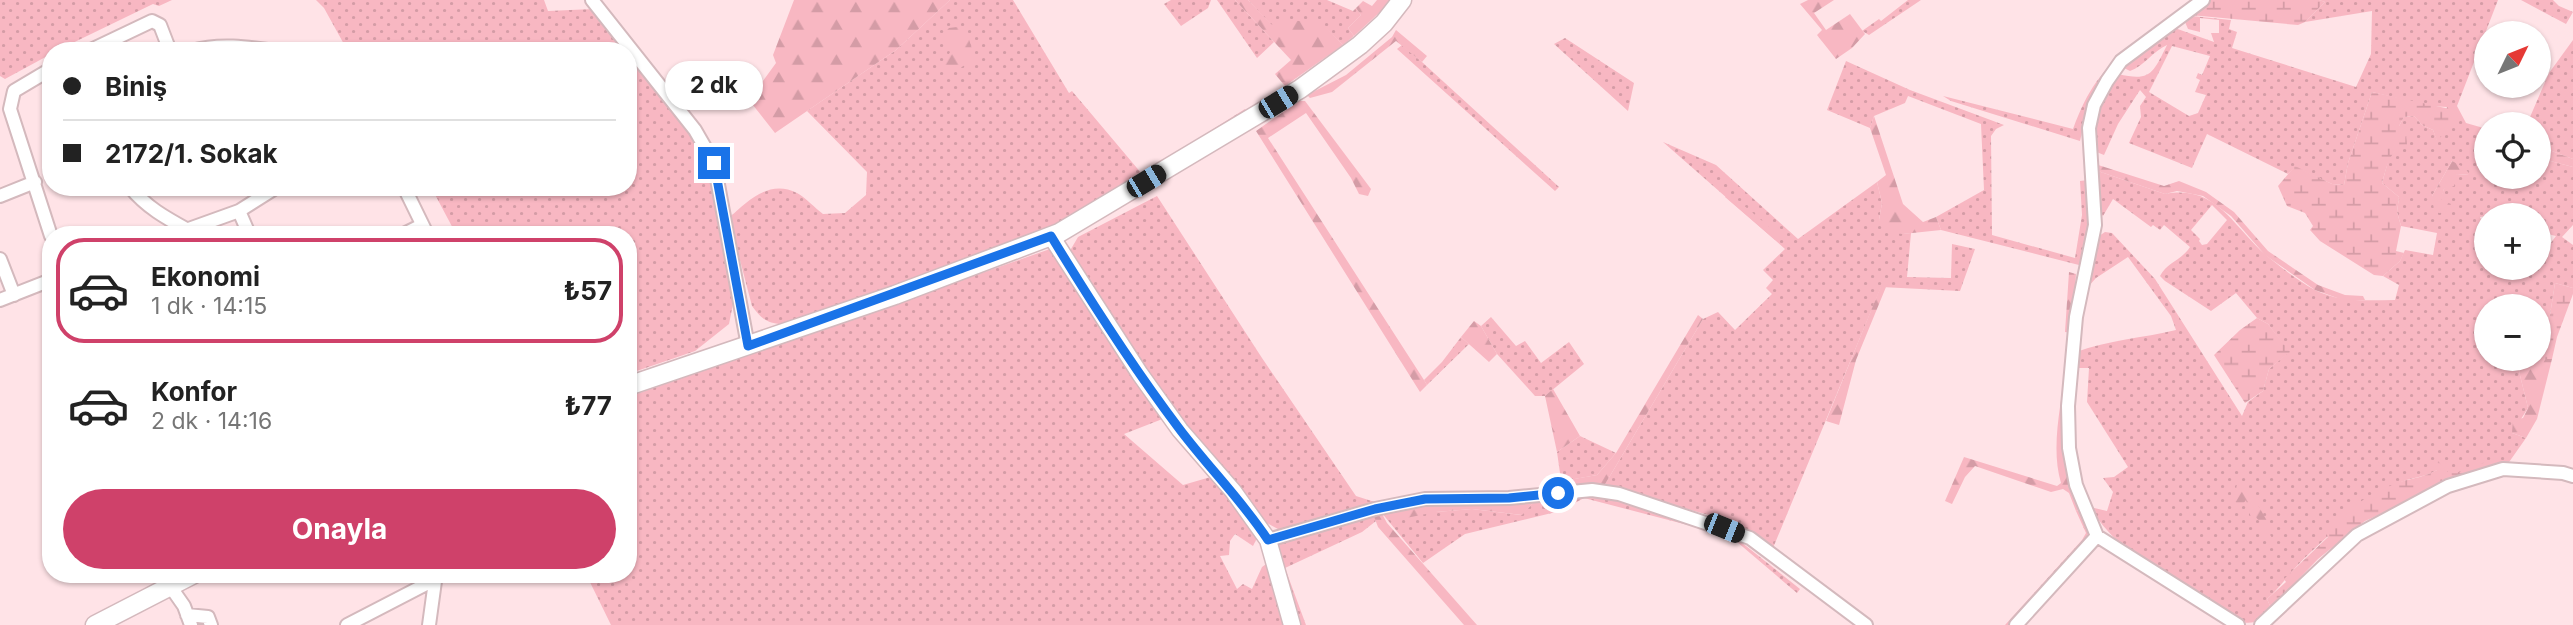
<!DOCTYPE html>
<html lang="tr">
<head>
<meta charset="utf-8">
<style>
  :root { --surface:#fff; --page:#f2f2f2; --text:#222; --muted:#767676; --line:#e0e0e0; --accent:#cf416a }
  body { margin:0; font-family:Inter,sans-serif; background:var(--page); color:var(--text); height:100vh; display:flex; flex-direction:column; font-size:26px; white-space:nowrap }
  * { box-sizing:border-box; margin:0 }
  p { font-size:23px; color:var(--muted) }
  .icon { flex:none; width:38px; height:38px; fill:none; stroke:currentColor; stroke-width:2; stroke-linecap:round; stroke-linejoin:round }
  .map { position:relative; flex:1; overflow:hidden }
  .panel { position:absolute; left:42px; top:226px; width:595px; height:357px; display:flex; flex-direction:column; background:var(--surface); border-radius:28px; box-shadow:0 2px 5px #0004 }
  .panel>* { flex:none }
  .banner { position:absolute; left:42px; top:42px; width:595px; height:154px; border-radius:28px; box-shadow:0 2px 5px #0004; display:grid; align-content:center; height:154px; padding:0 21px; background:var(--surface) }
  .needle { width:46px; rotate:47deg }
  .tools { position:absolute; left:2474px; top:21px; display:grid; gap:14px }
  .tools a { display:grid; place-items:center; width:77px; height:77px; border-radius:50%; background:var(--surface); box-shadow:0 2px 5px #0004; font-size:35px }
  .end { position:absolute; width:32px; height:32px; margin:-16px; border:9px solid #1a73e8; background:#fff; box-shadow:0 0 0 4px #fff }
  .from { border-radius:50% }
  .bubble { position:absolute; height:49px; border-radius:24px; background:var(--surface); box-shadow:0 2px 5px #0004; font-size:23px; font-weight:700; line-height:49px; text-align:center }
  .car { position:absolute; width:21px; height:42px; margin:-21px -10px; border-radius:9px; box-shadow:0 0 5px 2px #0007; background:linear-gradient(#222 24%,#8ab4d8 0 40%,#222 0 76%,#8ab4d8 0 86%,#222 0) }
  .banner b { display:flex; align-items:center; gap:24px; height:66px; font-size:26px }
  .banner b+b { border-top:2px solid var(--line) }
  .banner i { width:18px; height:18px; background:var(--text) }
  ul { padding:12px 0 0; list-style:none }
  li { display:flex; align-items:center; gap:21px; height:105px; margin:0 14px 10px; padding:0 7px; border:4px solid transparent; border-radius:28px }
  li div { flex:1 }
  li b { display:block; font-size:26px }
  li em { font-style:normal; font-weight:700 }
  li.active { border-color:var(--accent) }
  li>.icon { width:63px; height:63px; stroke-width:1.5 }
  .button { display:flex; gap:14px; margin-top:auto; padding:14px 21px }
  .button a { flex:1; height:80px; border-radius:42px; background:var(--accent); color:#fff; font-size:28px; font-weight:700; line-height:80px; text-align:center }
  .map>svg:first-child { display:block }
</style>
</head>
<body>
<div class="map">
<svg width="2573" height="625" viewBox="0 0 2573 625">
  <defs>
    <pattern id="green-dots" width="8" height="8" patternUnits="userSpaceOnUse" patternTransform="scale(1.75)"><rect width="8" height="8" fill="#f8b7c2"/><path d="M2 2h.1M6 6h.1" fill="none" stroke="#d49ca6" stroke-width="1.8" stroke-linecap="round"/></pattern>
    <pattern id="forest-firs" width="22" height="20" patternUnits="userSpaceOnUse" patternTransform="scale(1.75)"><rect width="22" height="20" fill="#f8b7c2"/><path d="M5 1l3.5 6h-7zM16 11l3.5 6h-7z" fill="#d49ca6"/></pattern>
    <pattern id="wetland-marsh" width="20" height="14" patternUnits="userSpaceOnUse" patternTransform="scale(1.75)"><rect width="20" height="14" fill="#f8b7c2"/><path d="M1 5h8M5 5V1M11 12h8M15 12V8" fill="none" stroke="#d49ca6"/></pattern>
  </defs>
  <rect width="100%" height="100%" fill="#ffe3e7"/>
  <!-- green -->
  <path fill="url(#green-dots)" fill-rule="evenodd" d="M0 0H172L159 6 153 4 56 51H51V54L5 79 0 76Z
    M316 0H544L548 11 593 9 627 51H359L356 46H345L324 8Z
    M950 0H1013L1069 93 1072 91 1142 174 1245 109 1247 113 1066 220 924 277 779 324C765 322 760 317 752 306L729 218C748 200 770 179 797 193 806 198 815 208 823 214L845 213 866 195 867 172 807 111 896 50Z
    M1171 0H1211L1208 8 1181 26 1164 4Z
    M1217 0H1235L1274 42 1257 58Z
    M1248 0H1327L1353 11 1356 8 1361 15 1348 28 1354 36 1343 45 1320 22 1275 29Z
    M1908 0H1921L1869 35 1862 31 1879 19 1881 21Z
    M2319 0H2498L2457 106 2466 123 2487 129V177H2539V158L2573 167V225L2562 237 2573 245V288L2555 283 2550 315 2539 336V306H2487V359H2522L2519 371 2528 408 2512 433 2526 438 2507 465 2456 474 2437 470C2425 478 2409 477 2397 484 2364 505 2322 539 2296 567 2285 579 2280 587 2267 599L2271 608C2261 620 2256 625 2240 622 2190 591 2119 558 2090 507L2107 511 2113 492 2103 478 2114 477 2128 467 2087 402 2089 368H2076V352C2108 340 2143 338 2176 330L2171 316 2128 257 2096 278 2087 288 2099 236 2105 232 2112 233 2155 279 2242 416 2248 402 2263 391 2269 369 2289 352 2268 324 2257 318 2236 293 2211 311 2165 281 2160 276C2167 262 2181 261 2190 247L2164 225 2160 230 2153 225 2151 227 2113 199 2103 216 2099 212 2095 170 2165 194C2217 184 2233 227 2266 255 2280 267 2299 281 2315 290 2341 303 2367 300 2395 300L2399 285 2383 276 2400 261 2405 250 2433 255 2437 233 2401 226 2397 212 2399 197 2382 183 2389 158 2398 147 2399 126 2404 117 2414 116 2422 125 2433 130 2437 140 2447 107 2430 106 2372 92 2348 163 2344 185 2332 184 2295 167 2288 174 2207 134 2192 168 2129 143 2141 117 2140 106 2146 97 2140 90 2118 124 2104 155 2094 151C2093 115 2100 103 2118 74 2151 82 2153 73 2167 45 2153 51 2144 66 2130 71L2122 67 2172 27 2214 42 2211 33H2219V20L2200 18V32L2188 29 2185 22 2192 16 2231 20 2229 29 2237 32 2232 48 2356 87 2371 54 2372 11 2305 22 2325 2ZM2172 46 2210 56 2202 75 2198 73 2196 78 2200 80 2195 92 2206 95 2198 113 2189 116 2149 92ZM2452 161 2469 175 2457 174 2444 189 2440 200 2432 196ZM2212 205 2227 220 2207 244 2202 245 2199 241 2200 239 2191 230ZM2493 215H2539V232L2556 236 2550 244 2539 241V268H2487V233L2480 217Z
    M2521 0H2553L2559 6 2573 12 2566 24Z
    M1565 38 1634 83 1628 111 1554 44Z
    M2573 40V159L2539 146V124H2527L2549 73Z
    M2135 44C2099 81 2092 90 2080 141L1951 101 1943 96 2073 129C2088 89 2101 70 2135 44Z
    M1402 45 1422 62 1559 187 1555 191 1397 49Z
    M628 52 665 96 699 149 710 173 733 304 729 324 695 351 628 374V234H456L431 187H628Z
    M1846 61 1910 90 2004 125 1996 129 1991 136 1992 235 2075 258 2082 215 2080 181 2088 180 2092 218 2079 265 1941 230 1936 217 1984 190 1981 124 1908 96 1905 103 1874 116 1870 128 1827 110Z
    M1663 142 1716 165 1798 239 1877 182 1882 203 1879 220 1903 234 1911 233 1907 277 1951 278 1952 244 1975 249 1960 291 1881 287 1773 548 1734 522 1604 486 1703 319 1718 312 1735 330 1772 294 1766 288 1773 280 1763 270 1785 249Z
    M1157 196 1262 358 1356 496 1381 504 1285 529H1278L1265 522 1244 491 1167 405 1071 257V249L1078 237Z
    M1050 249 1165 418 1124 434 1183 485 1214 476 1258 536 1253 546 1235 534 1230 541 1229 555 1220 556 1237 589 1243 584 1252 589 1262 567 1269 562 1286 625H611L586 574H628V397Z
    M1491 317 1516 346 1525 341 1541 363 1569 342 1584 364 1545 396H1535L1497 354 1481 326Z
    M1461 337 1469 344 1427 385 1424 380 1442 362Z
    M1580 436 1616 453 1597 475 1569 480 1565 487H1562L1557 452Z
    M1592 492 1610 495 1731 534 1800 589 1797 593 1791 588 1730 536 1584 498 1560 511 1465 534 1423 563 1381 512H1436L1472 509 1521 515 1534 502Z
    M2083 508 2091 535 2089 538 2009 625H2005L2082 540 2086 533 2076 511Z
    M1373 514 1376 521 1362 532 1285 568 1306 625H1300L1277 541Z"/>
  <!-- forest -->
  <path fill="url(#forest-firs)" d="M794 0H950L896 50 775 133 749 100 776 63 773 55Z
    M1235 0H1248L1275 28 1279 20 1321 22 1343 45 1285 86 1275 74 1291 60Z
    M1377 0H1393L1354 36 1348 28 1361 15 1356 8 1363 1 1372 6Z
    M1808 0H1834L1814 13 1826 30 1850 14 1865 34 1852 48 1836 59 1817 35 1822 30 1800 4Z
    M965 26 975 59 950 74 943 66 950 52 940 38 949 28Z
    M1396 30 1427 56 1422 62 1396 41 1332 92 1310 98 1307 95 1346 75 1392 37Z
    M1299 101H1305L1371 189 1368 196 1359 194 1351 178 1306 113 1268 138 1424 380 1427 385 1420 392 1256 131Z
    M1874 116 1903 204 1923 222 1936 217 1941 230 1903 234 1885 232 1879 220 1882 203 1877 182 1886 175 1870 128Z
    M2452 161 2465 168 2470 175 2457 174 2454 186 2444 189 2441 200 2451 204 2447 212 2439 213 2434 210 2432 196Z
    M2095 164 2164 186 2179 181 2206 192 2234 212 2268 251 2318 285 2345 295 2363 296 2365 300H2343L2315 290 2265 255 2231 216 2203 196 2177 191 2165 194 2095 170Z
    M1729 193 1779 235 1775 240 1725 197Z
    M2069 272 2076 274 2072 333 2065 332Z
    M1881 286 1886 287 1856 360 1839 425 1826 421Z
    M1698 315 1703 319 1604 486 1565 487 1568 480 1597 475 1616 453Z
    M1474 321 1481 326 1497 354 1489 362 1461 337Z
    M2528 359H2552L2537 419 2526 438 2512 433 2513 420 2523 418 2528 408 2519 371Z
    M2066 365 2065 437 2083 508 2076 511 2069 493 2063 489 2051 492 1975 466 1965 477 1952 504 1945 501 1964 457 2057 486 2061 483C2050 446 2062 402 2066 365Z
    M1553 389 1580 436 1557 452 1545 396Z
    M2236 477 2253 496 2271 528 2266 529 2275 542 2271 545 2257 524 2260 522 2255 516 2251 518 2246 500 2240 508 2231 496 2232 489H2236L2237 484 2234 480Z
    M1530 499 1534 502 1522 515 1472 509 1436 512 1391 521 1386 511 1421 504Z
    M1381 512 1387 523 1477 625H1464L1378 527 1373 514Z"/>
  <!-- wetland -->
  <path fill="url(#wetland-marsh)" d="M2210 0H2319L2325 2 2305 22 2298 25 2190 15Z
    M2372 92 2459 111 2449 128 2437 141 2433 130 2422 125 2414 116 2404 117 2399 126 2406 134 2407 145C2389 149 2387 167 2382 183L2399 197 2397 212 2401 226 2396 251 2404 253 2400 261 2383 276 2374 275 2320 241 2310 230 2313 226 2305 213 2287 206 2278 186 2295 166 2332 184 2344 185 2348 163Z
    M2539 146 2573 159V167L2539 158Z
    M2555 283 2573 288V294L2557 337 2552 359H2539V336L2550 315Z
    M2257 318 2268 324 2290 352 2269 369 2263 391 2245 403 2214 355 2240 330Z
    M2493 459 2494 464 2482 478 2408 502 2365 521 2318 559 2271 608 2267 599 2286 582 2284 579 2328 537 2324 529C2346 510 2372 492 2400 482 2413 478 2425 477 2437 470L2438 461 2448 472 2454 469 2456 473Z"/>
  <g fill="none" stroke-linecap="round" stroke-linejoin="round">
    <!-- minor casing -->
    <g stroke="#d4b9bd" stroke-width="16">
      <path id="minor" d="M592 0 695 130 714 163 748 346
        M2203 0 2121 61 2107 81 2094 105 2089 128 2095 225 2076 317 2068 406 2069 448 2076 485 2097 536 2238 625
        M89 51 152 21 160 25 170 51
        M192 51C218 43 248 47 275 51
        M51 69 14 91 10 109 51 236
        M130 187C146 207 166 218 188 230
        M404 187 427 234
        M0 196 35 182
        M239 211 249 234
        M175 234 239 211 277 187
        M404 234 422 225
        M0 259 14 295
        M0 300 51 280
        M1268 540 1375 509 1425 499 1509 498 1592 490 1619 494 1750 538 1866 625
        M170 586 184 606 191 625
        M187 615 208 617 211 625
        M347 625 436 579
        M429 625 436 574
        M2016 625 2097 536
        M2261 625 2357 535 2448 486 2503 469 2563 473 2573 476"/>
    </g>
    <!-- tertiary casing -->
    <g stroke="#d4b9bd" stroke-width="19">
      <path id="tertiary" d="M1051 236 1140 374 1180 430 1233 491 1268 540 1292 625"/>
    </g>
    <!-- secondary casing -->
    <g stroke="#d4b9bd" stroke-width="21">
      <path id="secondary" d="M628 386 895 295 1059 233 1300 89 1360 45 1384 23 1402 0
        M95 625 194 574"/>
    </g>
    <!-- minor -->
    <use href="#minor" stroke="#fff" stroke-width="12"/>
    <!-- tertiary -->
    <use href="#tertiary" stroke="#fff" stroke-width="16"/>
    <!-- secondary -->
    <use href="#secondary" stroke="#fff" stroke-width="18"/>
  </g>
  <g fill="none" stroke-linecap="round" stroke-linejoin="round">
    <!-- route -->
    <path stroke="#1a73e8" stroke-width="9" d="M714 163 748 346 1051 236C1091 302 1132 366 1178 427 1207 466 1241 499 1268 540L1375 509 1425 499 1509 498 1558 493"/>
  </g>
</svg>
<div class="tools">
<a><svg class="needle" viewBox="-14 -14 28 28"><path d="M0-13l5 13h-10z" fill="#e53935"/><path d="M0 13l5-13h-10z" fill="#767676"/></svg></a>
<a><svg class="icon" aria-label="locate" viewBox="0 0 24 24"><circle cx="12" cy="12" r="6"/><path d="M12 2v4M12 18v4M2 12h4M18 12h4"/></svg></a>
<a>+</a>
<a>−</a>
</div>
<i class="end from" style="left:1558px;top:493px"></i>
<i class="end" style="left:714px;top:163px"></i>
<div class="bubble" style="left:665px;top:61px;width:98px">2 dk</div>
<i class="car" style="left:1278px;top:102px;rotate:59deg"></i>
<i class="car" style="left:1146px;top:181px;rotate:59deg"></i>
<i class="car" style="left:1724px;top:528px;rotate:112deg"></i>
<div class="banner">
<b><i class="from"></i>Biniş</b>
<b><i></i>2172/1. Sokak</b>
</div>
<section class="panel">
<ul>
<li class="active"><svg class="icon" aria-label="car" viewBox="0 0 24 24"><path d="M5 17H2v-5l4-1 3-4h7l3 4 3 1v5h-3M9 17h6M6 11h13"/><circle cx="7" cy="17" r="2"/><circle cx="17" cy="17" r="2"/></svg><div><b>Ekonomi</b><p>1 dk · 14:15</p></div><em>₺57</em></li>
<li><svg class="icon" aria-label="car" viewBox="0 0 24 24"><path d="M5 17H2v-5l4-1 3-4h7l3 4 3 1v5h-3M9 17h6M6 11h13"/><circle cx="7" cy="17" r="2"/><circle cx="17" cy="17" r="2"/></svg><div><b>Konfor</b><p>2 dk · 14:16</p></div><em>₺77</em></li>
</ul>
<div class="button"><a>Onayla</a></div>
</section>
</div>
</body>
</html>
